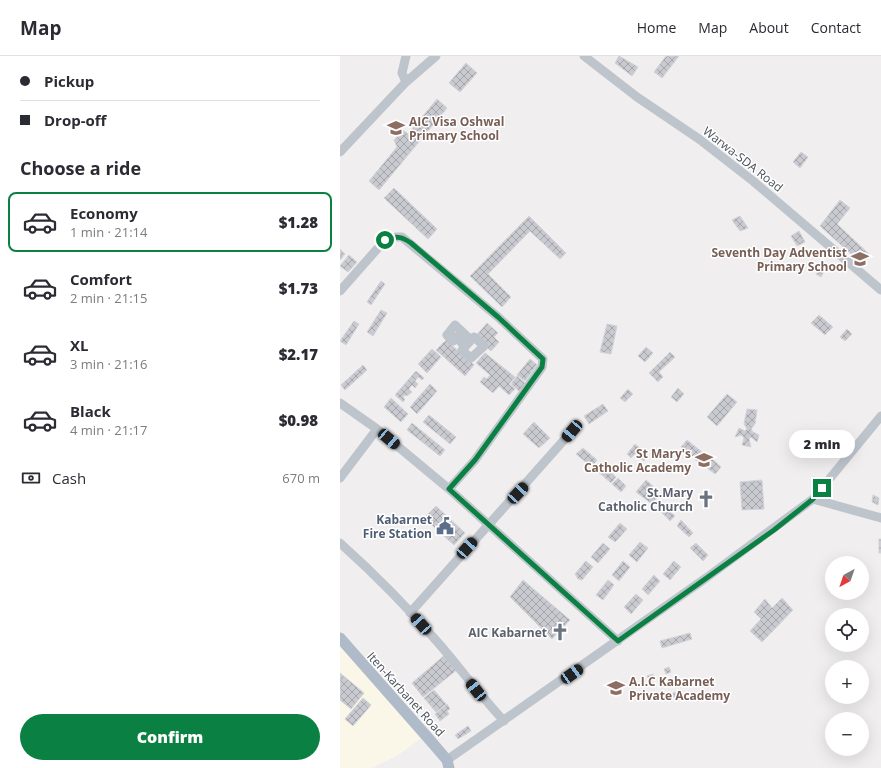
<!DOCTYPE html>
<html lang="en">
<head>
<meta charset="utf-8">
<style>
  :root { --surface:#fff; --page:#f7f7f7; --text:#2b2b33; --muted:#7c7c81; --line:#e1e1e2; --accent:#0b8043 }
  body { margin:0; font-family:"Open Sans",sans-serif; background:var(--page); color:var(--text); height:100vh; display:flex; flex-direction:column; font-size:15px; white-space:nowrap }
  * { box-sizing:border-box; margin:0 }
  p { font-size:13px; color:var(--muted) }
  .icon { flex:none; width:22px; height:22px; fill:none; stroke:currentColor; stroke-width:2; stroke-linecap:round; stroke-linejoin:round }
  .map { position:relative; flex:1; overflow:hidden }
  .sheet { display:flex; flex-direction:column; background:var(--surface); width:340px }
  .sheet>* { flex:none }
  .hud { display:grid; align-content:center; height:88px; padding:0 20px; background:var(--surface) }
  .needle { width:26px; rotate:220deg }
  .fabs { position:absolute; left:485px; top:500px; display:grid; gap:8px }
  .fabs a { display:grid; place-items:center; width:44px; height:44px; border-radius:50%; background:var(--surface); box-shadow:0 4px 16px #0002; font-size:20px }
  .end { position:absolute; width:18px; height:18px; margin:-9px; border:5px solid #0b8043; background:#fff; box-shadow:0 0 0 2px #fff }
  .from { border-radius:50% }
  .bubble { position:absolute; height:28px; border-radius:14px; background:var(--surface); box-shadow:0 4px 16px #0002; font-size:13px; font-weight:800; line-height:28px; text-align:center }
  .car { position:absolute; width:12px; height:24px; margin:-12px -6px; border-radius:5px; box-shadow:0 0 3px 1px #0007; background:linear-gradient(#222 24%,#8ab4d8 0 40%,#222 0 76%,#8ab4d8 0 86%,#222 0) }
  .hud b { display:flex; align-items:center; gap:14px; height:38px; font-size:15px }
  .hud b+b { border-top:1px solid var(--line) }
  .hud i { width:10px; height:10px; background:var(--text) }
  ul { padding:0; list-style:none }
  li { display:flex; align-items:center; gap:12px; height:60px; margin:0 8px 6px; padding:0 12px; border:2px solid transparent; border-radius:8px }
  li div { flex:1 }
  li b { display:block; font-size:15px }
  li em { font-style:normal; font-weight:800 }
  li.active { border-color:var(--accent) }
  li>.icon { width:36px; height:36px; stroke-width:1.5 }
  h2 { padding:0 20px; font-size:18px; line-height:48px }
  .pay { display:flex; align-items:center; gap:10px; height:44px; padding:0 20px; font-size:15px }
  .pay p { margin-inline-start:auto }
  .action { display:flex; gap:8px; margin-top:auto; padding:8px 20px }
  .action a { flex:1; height:46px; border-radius:24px; background:var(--accent); color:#fff; font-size:16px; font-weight:800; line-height:46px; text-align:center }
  header { display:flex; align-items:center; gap:24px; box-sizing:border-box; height:56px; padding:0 20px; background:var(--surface); border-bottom:1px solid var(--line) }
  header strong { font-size:19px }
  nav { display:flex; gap:22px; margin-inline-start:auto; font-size:14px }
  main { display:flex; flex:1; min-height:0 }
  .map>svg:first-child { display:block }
</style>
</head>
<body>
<header>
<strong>Map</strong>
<nav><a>Home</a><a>Map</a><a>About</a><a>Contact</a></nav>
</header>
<main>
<section class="sheet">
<div class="hud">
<b><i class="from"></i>Pickup</b>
<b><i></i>Drop-off</b>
</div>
<h2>Choose a ride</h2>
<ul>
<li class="active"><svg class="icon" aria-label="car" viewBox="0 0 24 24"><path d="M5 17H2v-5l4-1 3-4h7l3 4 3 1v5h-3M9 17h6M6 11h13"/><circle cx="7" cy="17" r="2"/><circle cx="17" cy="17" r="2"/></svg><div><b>Economy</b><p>1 min · 21:14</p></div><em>$1.28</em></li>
<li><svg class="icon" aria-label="car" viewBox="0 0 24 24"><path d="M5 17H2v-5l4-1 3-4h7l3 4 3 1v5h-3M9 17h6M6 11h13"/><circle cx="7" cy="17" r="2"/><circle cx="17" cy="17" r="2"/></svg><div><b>Comfort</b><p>2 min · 21:15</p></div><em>$1.73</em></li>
<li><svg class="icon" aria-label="car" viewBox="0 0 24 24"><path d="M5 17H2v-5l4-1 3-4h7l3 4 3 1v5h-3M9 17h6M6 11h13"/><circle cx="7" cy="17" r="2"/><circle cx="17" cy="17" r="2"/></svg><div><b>XL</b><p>3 min · 21:16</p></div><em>$2.17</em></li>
<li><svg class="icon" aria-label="car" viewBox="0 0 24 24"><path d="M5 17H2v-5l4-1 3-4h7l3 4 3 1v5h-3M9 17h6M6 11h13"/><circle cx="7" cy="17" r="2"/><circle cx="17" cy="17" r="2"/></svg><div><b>Black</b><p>4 min · 21:17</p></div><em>$0.98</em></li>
</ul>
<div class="pay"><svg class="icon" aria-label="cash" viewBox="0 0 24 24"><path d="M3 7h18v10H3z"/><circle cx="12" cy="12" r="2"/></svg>Cash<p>670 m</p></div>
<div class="action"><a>Confirm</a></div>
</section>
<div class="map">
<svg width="541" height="712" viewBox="0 0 541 712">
  <defs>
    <pattern id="building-cross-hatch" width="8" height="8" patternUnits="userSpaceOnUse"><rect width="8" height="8" fill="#c9cad0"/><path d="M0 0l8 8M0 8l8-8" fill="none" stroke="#a5a6ac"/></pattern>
  </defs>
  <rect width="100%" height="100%" fill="#f0eeee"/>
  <!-- commercial -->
  <path fill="#faf6e8" d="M1 589 83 681 57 700 31 712H0V590Z"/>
  <!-- building -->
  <path fill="url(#building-cross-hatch)" stroke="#d2d4d9" d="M279 0 298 11 292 20 275 7Z
    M326 0H339L322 22 314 16Z
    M126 7 137 17 120 36 109 27Z
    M97 43 107 52 39 134 29 125 57 91 54 84 63 74 68 78Z
    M461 96 468 101 460 112 453 106Z
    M54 132 97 173 88 183 44 142Z
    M500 144 510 152 497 168 529 198 521 207 480 170Z
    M189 160 226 197 220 203 190 175 148 218 171 241 162 251 130 220Z
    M400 160 408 172 400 175 392 164Z
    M459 175 465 186 457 190 451 180Z
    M0 193 5 198 0 204Z
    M9 199 17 206 8 216 0 210Z
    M482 209 486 212 481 221 476 218Z
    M41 225 45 228 31 249 27 246Z
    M41 254 47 257 33 280 27 276Z
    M479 259 493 271 485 279 471 267Z
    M14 265 19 268 6 289 0 285Z
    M147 267 158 277 154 281 159 286 151 295 135 281Z
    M267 268 277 270 271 298 260 296Z
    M507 273 512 278 505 285 500 281Z
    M106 284 134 309 125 320 96 294Z
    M306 291 313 297 305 306 298 300Z
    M92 293 101 301 87 317 78 308Z
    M330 296 335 301 319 316 323 321 318 326 309 317Z
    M145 297 175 321 169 328 175 333 169 339 159 330 153 337 140 326 144 321 147 323 150 319 136 307Z
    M190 303 197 309 185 325 177 319Z
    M23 309 27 314 5 334 1 329Z
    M76 315 84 322 82 324 78 321 75 325 78 328 75 332 72 329 69 333 72 336 67 340 65 339 63 341 65 343 63 346 55 339Z
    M177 320 185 327 179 335 171 328Z
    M90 328 97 335 77 358 70 351Z
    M338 332 344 338 337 346 331 341Z
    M288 333 293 338 285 346 280 342Z
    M387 338 397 346 377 370 367 361Z
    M51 342 68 358 61 366 44 351Z
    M263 348 268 355 249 368 244 360Z
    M407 353 417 354 415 368 411 373 413 376 419 379 417 386 411 381 409 383 411 391 402 389 404 382 402 379 395 381 399 372 405 375 407 373 404 368Z
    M89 359 116 381 110 388 83 366Z
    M194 366 210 382 199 392 183 378Z
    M72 367 105 394 100 400 67 374Z
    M347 384 367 400 360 408 341 391Z
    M295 388 309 400 304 405 295 398 291 402 287 398Z
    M243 392 257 404 252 411 236 398Z
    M369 400 381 411 375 418 362 408Z
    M263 408 276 421 271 427 256 414Z
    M278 422 286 430 281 436 272 428Z
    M306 424 313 430 309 435 317 442 312 448 296 436Z
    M422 424 424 453 402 454 400 426Z
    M533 439 539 442 538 449 532 446Z
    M322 447 335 460 330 465 317 452Z
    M96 450 125 477 114 489 84 462Z
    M341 464 353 477 349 481 337 470Z
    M280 467 287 473 275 486 268 481Z
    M539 483H541V497H539Z
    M300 486 308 492 297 506 289 499Z
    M263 487 270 493 258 507 251 501Z
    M356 487 368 499 363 505 350 492Z
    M246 505 253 511 242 524 238 523 235 518Z
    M283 505 290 511 279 525 272 519Z
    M334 505 341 511 330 524 323 518Z
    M314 519 320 525 308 539 302 533Z
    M183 524 230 564 212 583 170 541Z
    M268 524 274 529 263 544 256 539Z
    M296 538 303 544 291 558 284 551Z
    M442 542 453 554 422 586 410 575 421 563 414 556 425 543 432 552Z
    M350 577 352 583 322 592 320 585Z
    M106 598 118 613 83 641 72 627Z
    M329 611 331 616 326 618 324 613Z
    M0 617 24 637 11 653 0 644Z
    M313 618 315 623 310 625 307 620Z
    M94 634 106 648 96 656 84 642Z
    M335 636 338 641 335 643 332 638Z
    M23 642 31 649 13 670 5 663Z
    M107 648 110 653 107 655 109 658 100 665 95 658Z
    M128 670 131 675 118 683 115 679Z"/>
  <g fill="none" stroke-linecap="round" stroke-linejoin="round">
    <!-- minor -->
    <path stroke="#bdc4cc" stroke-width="9" d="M244 0 297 41 359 83 413 125 541 234
      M66 26 62 17 66 0
      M0 96 66 26 96 0
      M0 235 45 184 56 181H62L158 261 203 303 202 311 135 404 109 433
      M115 269 130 283 124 289 116 281 113 285 107 279Z
      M134 281 144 290 131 302 122 294Z
      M0 347 37 373 109 433 278 585
      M0 422 37 373
      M473 443 541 462
      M0 487C36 519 69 553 101 590 122 615 142 641 164 665
      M70 557 232 375
      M107 704 366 522 473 443 541 360"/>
    <!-- major -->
    <path stroke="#b0bbca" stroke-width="11" d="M0 582 89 683 107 704 109 712"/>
  </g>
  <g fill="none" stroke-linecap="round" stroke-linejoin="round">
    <!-- route -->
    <path stroke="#0b8043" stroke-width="5" d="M45 184C56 180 61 180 71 187L158 261 203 303 202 311 135 404 109 433 278 585 434 474 473 443 482 432"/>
  </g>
  <!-- icons -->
  <defs>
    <g id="school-bare" transform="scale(1.38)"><path d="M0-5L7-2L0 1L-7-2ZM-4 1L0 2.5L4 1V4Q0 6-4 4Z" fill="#8d6e63" stroke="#fff" stroke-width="2.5" paint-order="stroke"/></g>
    <g id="church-bare" transform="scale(1.38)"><path d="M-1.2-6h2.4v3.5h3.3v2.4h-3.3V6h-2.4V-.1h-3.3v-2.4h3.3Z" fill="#6b7280" stroke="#fff" stroke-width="2.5" paint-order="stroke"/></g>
    <g id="civic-bare" transform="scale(1.38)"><path d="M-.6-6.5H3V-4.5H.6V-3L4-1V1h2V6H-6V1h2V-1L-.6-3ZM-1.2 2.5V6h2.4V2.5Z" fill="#5c6f8a" stroke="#fff" stroke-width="2.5" paint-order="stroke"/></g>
  </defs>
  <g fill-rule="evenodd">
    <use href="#school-bare" x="56" y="72"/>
    <use href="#school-bare" x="520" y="203"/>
    <use href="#school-bare" x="364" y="404"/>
    <use href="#church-bare" x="366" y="443"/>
    <use href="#civic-bare" x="105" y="470"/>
    <use href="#church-bare" x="220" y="576"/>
    <use href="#school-bare" x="276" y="632"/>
  </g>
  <g text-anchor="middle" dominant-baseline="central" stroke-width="3" stroke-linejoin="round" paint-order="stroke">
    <!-- education labels -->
    <g font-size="12" font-weight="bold" fill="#785e54" stroke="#fff" text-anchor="start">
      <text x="69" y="65">AIC Visa Oshwal<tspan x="69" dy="14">Primary School</tspan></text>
      <text x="507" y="196" text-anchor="end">Seventh Day Adventist<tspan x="507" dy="14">Primary School</tspan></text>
      <text x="351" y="397" text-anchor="end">St Mary's<tspan x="351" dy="14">Catholic Academy</tspan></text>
      <text x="289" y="625">A.I.C Kabarnet<tspan x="289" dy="14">Private Academy</tspan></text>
    </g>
    <!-- street labels -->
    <g font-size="12" fill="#485059" stroke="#fff">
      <text transform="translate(403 103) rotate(38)">Warwa-SDA Road</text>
      <text transform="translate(66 638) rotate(48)">Iten-Karbanet Road</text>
    </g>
    <!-- worship labels -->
    <g font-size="12" font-weight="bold" fill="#5b616d" stroke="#fff" text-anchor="end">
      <text x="353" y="436">St.Mary<tspan x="353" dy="14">Catholic Church</tspan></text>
      <text x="207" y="576">AIC Kabarnet</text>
    </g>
    <!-- service labels -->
    <g font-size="12" font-weight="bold" fill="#4e5e75" stroke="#fff" text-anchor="end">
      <text x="92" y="463">Kabarnet<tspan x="92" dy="14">Fire Station</tspan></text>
    </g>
  </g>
</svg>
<div class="fabs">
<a><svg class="needle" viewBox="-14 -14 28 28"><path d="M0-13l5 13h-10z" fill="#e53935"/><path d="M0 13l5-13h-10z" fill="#7c7c81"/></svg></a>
<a><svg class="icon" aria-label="locate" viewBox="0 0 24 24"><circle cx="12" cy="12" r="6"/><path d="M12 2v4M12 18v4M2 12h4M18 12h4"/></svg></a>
<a>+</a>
<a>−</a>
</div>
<i class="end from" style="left:45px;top:184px"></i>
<i class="end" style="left:482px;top:432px"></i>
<div class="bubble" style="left:449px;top:374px;width:66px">2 min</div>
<i class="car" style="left:232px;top:375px;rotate:220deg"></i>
<i class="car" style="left:49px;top:383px;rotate:130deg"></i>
<i class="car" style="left:178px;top:437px;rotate:43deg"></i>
<i class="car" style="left:127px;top:492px;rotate:42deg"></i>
<i class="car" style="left:81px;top:568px;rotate:318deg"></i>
<i class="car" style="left:232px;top:618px;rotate:55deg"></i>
<i class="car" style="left:136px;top:634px;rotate:322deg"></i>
</div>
</main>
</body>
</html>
